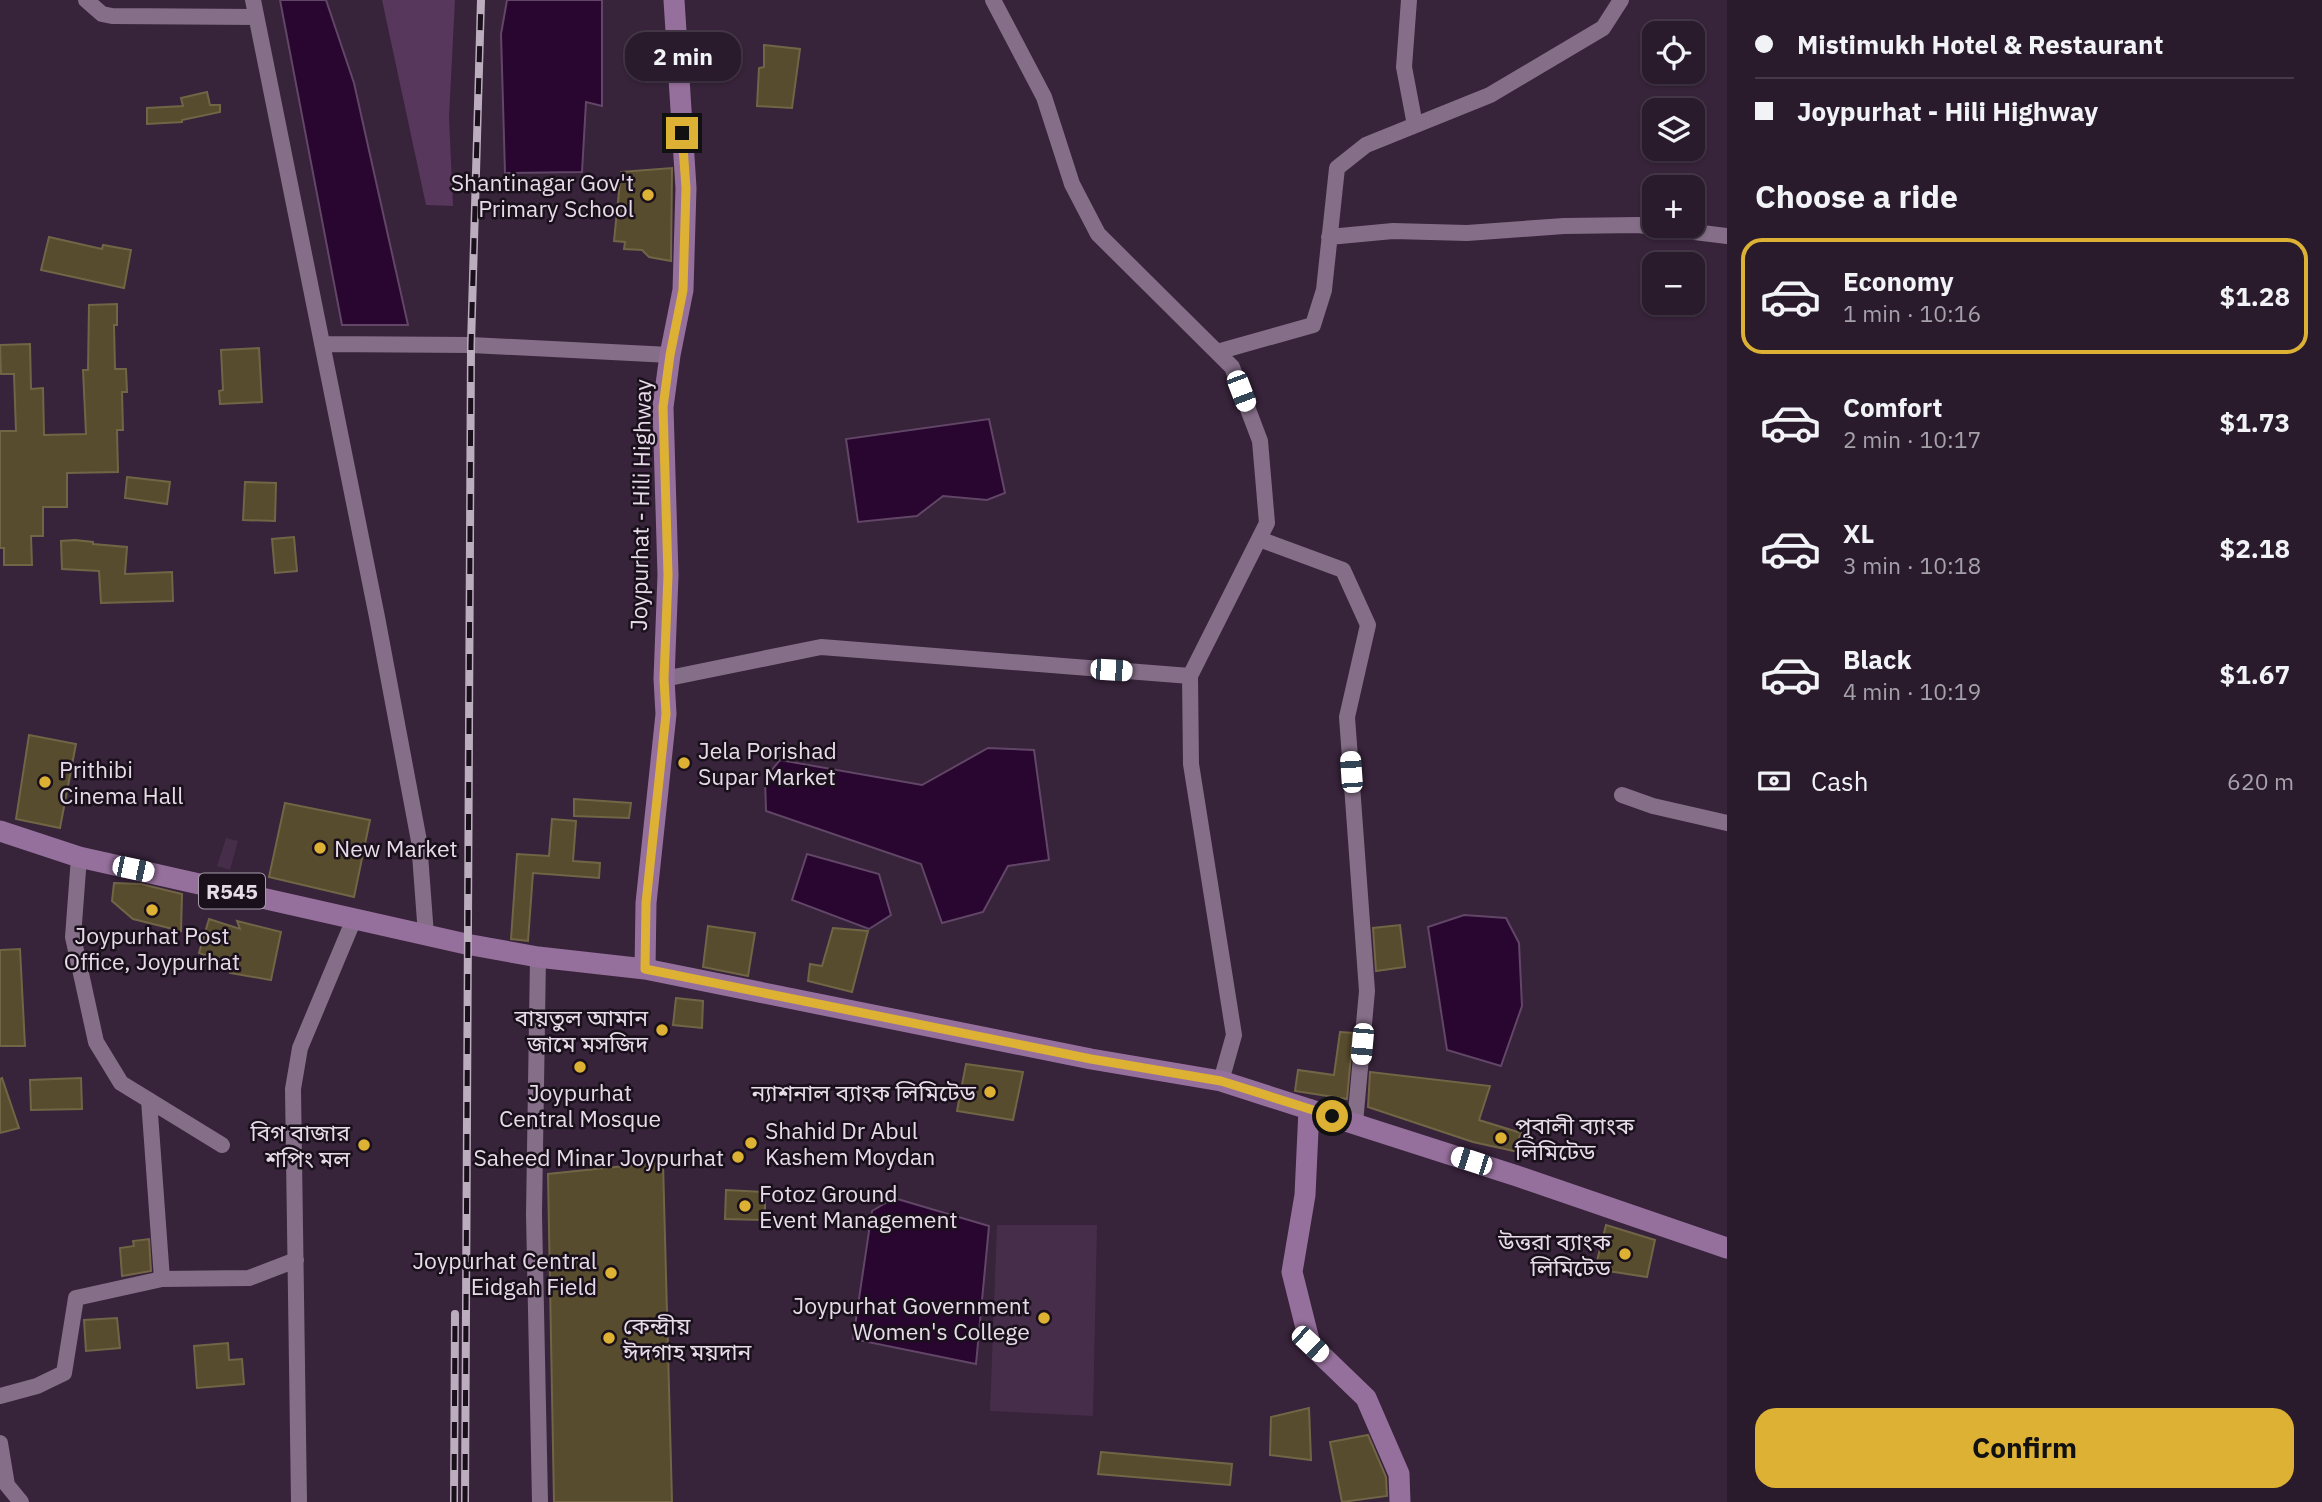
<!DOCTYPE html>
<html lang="en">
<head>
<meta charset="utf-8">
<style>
  :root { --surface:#291a2c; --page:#312334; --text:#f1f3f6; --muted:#a5a1a9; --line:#453848; --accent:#ddb133 }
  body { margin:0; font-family:"IBM Plex Sans","Noto Sans Bengali",sans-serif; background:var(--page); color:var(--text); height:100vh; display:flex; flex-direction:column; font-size:26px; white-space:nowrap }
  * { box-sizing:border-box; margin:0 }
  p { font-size:23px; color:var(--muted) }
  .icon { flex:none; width:38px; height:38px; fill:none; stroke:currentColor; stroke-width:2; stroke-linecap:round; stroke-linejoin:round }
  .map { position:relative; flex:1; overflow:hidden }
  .drawer { display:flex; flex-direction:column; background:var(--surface); width:595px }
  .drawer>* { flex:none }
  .top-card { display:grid; align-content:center; height:154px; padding:0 28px; background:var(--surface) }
  .controls { position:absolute; left:1642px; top:21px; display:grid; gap:14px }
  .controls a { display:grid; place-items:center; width:63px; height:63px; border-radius:14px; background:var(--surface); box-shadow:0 2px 5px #0004,0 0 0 2px var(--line); font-size:35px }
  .end { position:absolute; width:32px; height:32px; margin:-16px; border:9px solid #ddb133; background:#111; box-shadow:0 0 0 4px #111 }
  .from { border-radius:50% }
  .bubble { position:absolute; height:49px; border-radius:21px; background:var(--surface); box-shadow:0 2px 5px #0004,0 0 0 2px var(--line); font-size:23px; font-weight:800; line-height:49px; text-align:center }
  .car { position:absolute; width:21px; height:42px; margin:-21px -10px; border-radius:9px; box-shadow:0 0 5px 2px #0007; background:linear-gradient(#fff 24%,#345 0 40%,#fff 0 76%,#345 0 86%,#fff 0) }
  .top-card b { display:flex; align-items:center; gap:24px; height:66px; font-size:26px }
  .top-card b+b { border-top:2px solid var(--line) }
  .top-card i { width:18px; height:18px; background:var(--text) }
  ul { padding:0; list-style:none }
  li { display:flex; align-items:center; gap:21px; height:116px; margin:0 14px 10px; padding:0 14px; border:4px solid transparent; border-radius:21px }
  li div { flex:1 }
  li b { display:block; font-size:26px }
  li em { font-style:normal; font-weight:800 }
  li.selected { border-color:var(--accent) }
  li>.icon { width:63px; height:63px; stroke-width:1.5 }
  h2 { padding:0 28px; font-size:32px; line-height:84px }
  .pay { display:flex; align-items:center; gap:18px; height:77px; padding:0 28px; font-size:26px }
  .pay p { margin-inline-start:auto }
  .action { display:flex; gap:14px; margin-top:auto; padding:14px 28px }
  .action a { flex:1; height:80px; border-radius:21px; background:var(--accent); color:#111; font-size:28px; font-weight:800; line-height:80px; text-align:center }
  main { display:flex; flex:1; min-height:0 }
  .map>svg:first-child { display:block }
</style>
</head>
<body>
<main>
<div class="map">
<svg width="1727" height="1502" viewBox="0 0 1727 1502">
  <rect width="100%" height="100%" fill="#37233a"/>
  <!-- built -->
  <path fill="#462e4a" d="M226 838 238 841 230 870 217 866Z
    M997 1225H1097L1093 1416 990 1411Z"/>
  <!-- green -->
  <path fill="#57375c" d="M382 0H455L449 117 453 206 426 205Z"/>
  <!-- water -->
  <path fill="#29062f" stroke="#624667" stroke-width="2" d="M280 0H326L354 83 408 325H342Z
    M507 0H602V106L586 102 582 172 505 173 501 34Z
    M989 419 1005 493 987 500 943 496 917 516 858 522 846 439Z
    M988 748 1034 750 1049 860 1008 866 983 912 942 923 921 864 766 811 765 778 780 760 922 785Z
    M807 854 879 874 891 915 869 929 792 900Z
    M1464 915 1506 918 1519 943 1522 1006 1501 1066 1447 1050 1428 927Z
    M894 1198 989 1226 976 1364 853 1339 872 1211Z"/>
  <!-- building -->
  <path fill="#584c2e" stroke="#716546" stroke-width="2" d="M764 45 800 49 792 108 757 106 759 68 764 67Z
    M207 92 210 105H220V112L182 120V122L147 124V108L183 106 181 98Z
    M672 168 671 261 649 257 642 250 624 249 625 242 614 241 621 172Z
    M49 237 102 249 103 245 131 250 124 288 41 270Z
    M117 304V325H114L115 369H126L127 392H122L123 430H117L118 472 67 473V507H43V536H31L32 565H4V548H0V431H16L14 374H1L0 345 30 344 31 389 43 388 44 435 86 434 83 370H88L89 305Z
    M259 348 262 402 220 404 219 391 223 390 221 350Z
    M127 477 170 482 167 504 125 498Z
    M245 482 276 483 275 521 243 520Z
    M294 537 297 571 275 573 272 539Z
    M75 540 93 542V544L127 547 125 574 172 572 173 601 101 603 99 571 62 569 61 541Z
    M29 735 76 744 60 828 16 819Z
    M574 799 631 803 629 818 574 816Z
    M285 803 370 820 354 897 269 877Z
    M552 819 576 821 573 861 600 863 599 878 533 873 528 941 511 939 517 854 549 856Z
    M114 883 141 884 182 894 181 931 133 919 112 901Z
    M209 919 240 929 237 921 281 932 271 980 230 973 231 965 199 953Z
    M1400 925 1405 967 1376 971 1373 928Z
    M708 926 755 933 748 976 703 967Z
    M833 928 868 931 852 992 808 981 810 964 822 966Z
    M20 949 25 1046H0V950Z
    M676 998 703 1001 702 1028 673 1025Z
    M1340 1032 1353 1033 1347 1099 1295 1091 1298 1070 1334 1075Z
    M966 1064 1023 1072 1013 1120 957 1111Z
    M1370 1072 1490 1086 1479 1120 1521 1133 1514 1151 1473 1142 1368 1107Z
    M2 1078 19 1128 0 1133V1079Z
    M81 1078 82 1109 31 1110 30 1080Z
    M663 1162 672 1502H554L548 1174Z
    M726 1190 765 1192V1220L725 1219Z
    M1606 1225 1655 1240 1647 1277 1595 1269Z
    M149 1239 151 1271 122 1276 120 1248 134 1246 133 1241Z
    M117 1318 120 1348 86 1351 84 1320Z
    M228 1343 229 1360 242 1359 244 1384 197 1388 194 1346Z
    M1309 1408 1311 1460 1270 1455 1271 1417Z
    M1368 1435 1386 1477 1387 1496 1342 1502 1330 1442Z
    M1101 1452 1232 1464 1230 1485 1098 1474Z"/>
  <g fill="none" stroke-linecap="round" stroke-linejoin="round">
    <!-- minor -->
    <path stroke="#856e88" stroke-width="16" d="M86 0 102 14 112 16 256 17
      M253 0 377 617 419 841 426 935
      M993 0 1044 97 1072 184 1098 234 1232 367 1260 441 1267 523 1190 676 1191 764 1234 1035 1221 1081
      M1409 0 1404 67 1415 125
      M1329 237 1393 231 1467 233 1564 226 1638 225 1727 236
      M322 344 471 345 670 355
      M1217 352 1313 325 1324 290 1337 168 1366 145 1490 95 1603 28 1621 0
      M1259 539 1343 570 1368 625 1347 717 1367 991 1355 1123
      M664 679 821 647 1190 676
      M1622 795 1653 806 1727 823
      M79 857 73 937 96 1042 121 1083 222 1145
      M538 957 534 1214 540 1502
      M149 1100 162 1279
      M0 1396 37 1386 64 1373 76 1298 162 1279 249 1278 296 1260
      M0 1443 7 1485 21 1502
      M299 1502 293 1089 300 1048 354 919"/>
    <!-- major -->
    <path stroke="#96709c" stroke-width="21" d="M0 831 79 857 466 944 538 957 645 969 1091 1059 1221 1081 1517 1176 1727 1248
      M645 969 646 903 666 714 664 679 668 575 663 407 670 355 683 290 686 188 674 0
      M1309 1109 1305 1195 1292 1272 1310 1344 1366 1398 1399 1474 1400 1502"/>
    <!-- rail casing -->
    <g stroke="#bcadbe" stroke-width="8">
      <path id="rail" d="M454 1502 455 1314
        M465 1502 471 345 481 0"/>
    </g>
    <!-- rail -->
    <use href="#rail" stroke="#19101b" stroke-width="5" stroke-dasharray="16" stroke-linecap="butt"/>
  </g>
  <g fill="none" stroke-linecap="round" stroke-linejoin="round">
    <!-- route -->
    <path stroke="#ddb133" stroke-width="9" d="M682 133 686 188 683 290 670 355 663 407 668 575 664 679 666 714 646 903 645 969 1091 1059 1221 1081 1332 1116"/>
  </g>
  <!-- markers -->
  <g fill="#ddb133" stroke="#19101b" stroke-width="2.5">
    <circle cx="648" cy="195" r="7"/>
    <circle cx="684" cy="763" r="7"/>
    <circle cx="45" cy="782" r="7"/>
    <circle cx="320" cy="848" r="7"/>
    <circle cx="152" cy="910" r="7"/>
    <circle cx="662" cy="1030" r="7"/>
    <circle cx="580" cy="1067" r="7"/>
    <circle cx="990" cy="1092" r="7"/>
    <circle cx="1501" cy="1138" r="7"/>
    <circle cx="751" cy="1143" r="7"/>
    <circle cx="364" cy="1145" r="7"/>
    <circle cx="738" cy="1157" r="7"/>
    <circle cx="745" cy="1206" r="7"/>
    <circle cx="1625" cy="1254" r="7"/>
    <circle cx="611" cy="1273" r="7"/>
    <circle cx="1044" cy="1318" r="7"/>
    <circle cx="609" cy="1338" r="7"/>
  </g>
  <g text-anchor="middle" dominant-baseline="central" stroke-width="5" stroke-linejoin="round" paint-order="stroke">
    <!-- shield labels -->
    <rect fill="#19101b" stroke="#a99dab" stroke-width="2" x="199" y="873.5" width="66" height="35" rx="5"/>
    <g font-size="21" font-weight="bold" fill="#e7dae9">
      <text x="232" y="891">R545</text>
    </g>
    <!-- poi labels -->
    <g font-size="23" fill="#e7dae9" stroke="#19101b" text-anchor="end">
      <text x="634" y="182">Shantinagar Gov't<tspan x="634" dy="26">Primary School</tspan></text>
      <text x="698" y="750" text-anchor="start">Jela Porishad<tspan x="698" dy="26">Supar Market</tspan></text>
      <text x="59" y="769" text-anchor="start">Prithibi<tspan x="59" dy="26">Cinema Hall</tspan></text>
      <text x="334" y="848" text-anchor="start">New Market</text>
      <text x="152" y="935" text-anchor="middle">Joypurhat Post<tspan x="152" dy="26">Office, Joypurhat</tspan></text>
      <text x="648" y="1017">বায়তুল আমান<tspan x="648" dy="26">জামে মসজিদ</tspan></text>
      <text x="580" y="1092" text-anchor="middle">Joypurhat<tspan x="580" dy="26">Central Mosque</tspan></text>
      <text x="976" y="1092">ন্যাশনাল ব্যাংক লিমিটেড</text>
      <text x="1515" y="1125" text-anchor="start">পূবালী ব্যাংক<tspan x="1515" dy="26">লিমিটেড</tspan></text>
      <text x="765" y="1130" text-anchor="start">Shahid Dr Abul<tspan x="765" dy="26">Kashem Moydan</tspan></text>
      <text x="350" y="1132">বিগ বাজার<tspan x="350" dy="26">শপিং মল</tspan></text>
      <text x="724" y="1157">Saheed Minar Joypurhat</text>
      <text x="759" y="1193" text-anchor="start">Fotoz Ground<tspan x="759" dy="26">Event Management</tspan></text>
      <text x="1611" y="1241">উত্তরা ব্যাংক<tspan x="1611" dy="26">লিমিটেড</tspan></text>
      <text x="597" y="1260">Joypurhat Central<tspan x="597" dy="26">Eidgah Field</tspan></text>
      <text x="1030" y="1305">Joypurhat Government<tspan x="1030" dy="26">Women's College</tspan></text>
      <text x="623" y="1325" text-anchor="start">কেন্দ্রীয়<tspan x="623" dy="26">ঈদগাহ ময়দান</tspan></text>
    </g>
    <!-- street labels -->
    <g font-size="23" fill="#e7dae9" stroke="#19101b">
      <text transform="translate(640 505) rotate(-89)">Joypurhat - Hili Highway</text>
    </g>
  </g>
</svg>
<div class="controls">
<a><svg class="icon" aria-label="locate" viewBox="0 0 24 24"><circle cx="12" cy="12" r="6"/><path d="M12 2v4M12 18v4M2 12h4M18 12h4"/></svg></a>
<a><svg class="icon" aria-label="layers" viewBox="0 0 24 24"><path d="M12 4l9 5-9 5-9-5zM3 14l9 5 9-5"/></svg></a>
<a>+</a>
<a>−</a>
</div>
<i class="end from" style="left:1332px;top:1116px"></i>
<i class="end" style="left:682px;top:133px"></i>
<div class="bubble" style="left:625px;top:32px;width:116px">2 min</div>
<i class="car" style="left:1241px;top:391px;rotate:159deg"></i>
<i class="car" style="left:1111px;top:670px;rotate:94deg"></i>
<i class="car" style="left:1351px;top:772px;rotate:356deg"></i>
<i class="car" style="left:133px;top:869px;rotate:102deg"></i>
<i class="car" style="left:1362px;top:1044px;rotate:185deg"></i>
<i class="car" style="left:1471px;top:1161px;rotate:288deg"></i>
<i class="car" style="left:1310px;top:1344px;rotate:133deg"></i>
</div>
<section class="drawer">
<div class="top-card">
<b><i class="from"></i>Mistimukh Hotel &amp; Restaurant</b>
<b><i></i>Joypurhat - Hili Highway</b>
</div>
<h2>Choose a ride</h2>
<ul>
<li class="selected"><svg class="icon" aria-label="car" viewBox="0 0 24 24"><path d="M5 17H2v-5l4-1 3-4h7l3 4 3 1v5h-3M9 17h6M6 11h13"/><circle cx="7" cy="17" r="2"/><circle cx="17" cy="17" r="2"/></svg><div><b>Economy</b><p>1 min · 10:16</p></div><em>$1.28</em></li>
<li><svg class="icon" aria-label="car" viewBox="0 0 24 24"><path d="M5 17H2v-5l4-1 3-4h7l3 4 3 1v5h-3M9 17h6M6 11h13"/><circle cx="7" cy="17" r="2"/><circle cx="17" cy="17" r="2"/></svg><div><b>Comfort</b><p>2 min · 10:17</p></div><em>$1.73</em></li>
<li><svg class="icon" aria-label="car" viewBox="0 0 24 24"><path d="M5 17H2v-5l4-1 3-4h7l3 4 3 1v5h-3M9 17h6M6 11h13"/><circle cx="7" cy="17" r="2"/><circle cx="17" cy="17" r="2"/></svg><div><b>XL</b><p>3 min · 10:18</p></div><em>$2.18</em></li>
<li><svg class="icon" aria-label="car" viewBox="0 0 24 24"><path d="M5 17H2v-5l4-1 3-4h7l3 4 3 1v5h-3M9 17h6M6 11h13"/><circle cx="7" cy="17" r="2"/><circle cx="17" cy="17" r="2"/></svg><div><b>Black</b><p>4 min · 10:19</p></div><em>$1.67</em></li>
</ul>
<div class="pay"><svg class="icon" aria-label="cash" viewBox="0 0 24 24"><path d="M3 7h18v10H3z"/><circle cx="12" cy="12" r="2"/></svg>Cash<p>620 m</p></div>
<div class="action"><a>Confirm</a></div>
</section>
</main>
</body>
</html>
